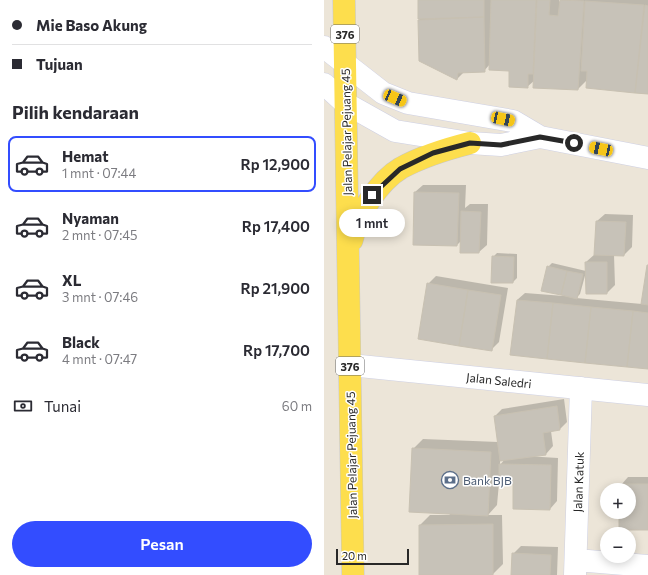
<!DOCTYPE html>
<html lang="id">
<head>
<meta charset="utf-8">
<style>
  :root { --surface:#fff; --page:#f7f7f7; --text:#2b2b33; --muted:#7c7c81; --line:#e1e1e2; --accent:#334dff }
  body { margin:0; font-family:Commissioner,sans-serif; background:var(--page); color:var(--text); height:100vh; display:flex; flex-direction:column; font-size:15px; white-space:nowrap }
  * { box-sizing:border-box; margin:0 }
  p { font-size:13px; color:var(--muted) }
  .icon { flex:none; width:22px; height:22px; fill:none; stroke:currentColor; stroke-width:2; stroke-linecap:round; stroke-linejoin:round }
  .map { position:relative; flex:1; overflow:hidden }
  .drawer { display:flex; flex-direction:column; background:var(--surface); width:324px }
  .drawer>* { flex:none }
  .banner { display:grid; align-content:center; height:88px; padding:0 12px; background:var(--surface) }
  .buttons { position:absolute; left:276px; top:483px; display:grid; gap:8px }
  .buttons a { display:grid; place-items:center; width:36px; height:36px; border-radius:50%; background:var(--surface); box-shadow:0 2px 10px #0003; font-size:20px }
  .scale { position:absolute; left:12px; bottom:10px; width:73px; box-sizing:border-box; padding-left:4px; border:2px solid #282828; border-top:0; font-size:11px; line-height:14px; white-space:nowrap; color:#282828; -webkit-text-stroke:3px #fff; paint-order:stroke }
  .end { position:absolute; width:18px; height:18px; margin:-9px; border:5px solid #282828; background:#fff; box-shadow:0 0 0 2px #fff }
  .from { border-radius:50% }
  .bubble { position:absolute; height:28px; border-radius:14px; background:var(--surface); box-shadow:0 2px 10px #0003; font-size:13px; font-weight:600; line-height:28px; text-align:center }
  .car { position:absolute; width:12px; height:24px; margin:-12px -6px; border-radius:5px; box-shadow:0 0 3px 1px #0007; background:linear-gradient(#f5c518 24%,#345 0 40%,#f5c518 0 76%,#345 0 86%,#f5c518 0) }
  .banner b { display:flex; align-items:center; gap:14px; height:38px; font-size:15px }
  .banner b+b { border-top:1px solid var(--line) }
  .banner i { width:10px; height:10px; background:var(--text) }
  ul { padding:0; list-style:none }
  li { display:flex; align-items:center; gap:12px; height:56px; margin:0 8px 6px; padding:0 4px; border:2px solid transparent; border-radius:8px }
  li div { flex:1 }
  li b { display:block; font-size:15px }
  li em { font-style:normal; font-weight:600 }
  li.active { border-color:var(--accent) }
  li>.icon { width:36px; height:36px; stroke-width:1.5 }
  h2 { padding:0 12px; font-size:18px; line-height:48px }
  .pay { display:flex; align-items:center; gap:10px; height:44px; padding:0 12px; font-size:15px }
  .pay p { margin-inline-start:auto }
  .action { display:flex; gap:8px; margin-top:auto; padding:8px 12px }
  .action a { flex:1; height:46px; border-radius:24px; background:var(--accent); color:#fff; font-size:16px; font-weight:600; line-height:46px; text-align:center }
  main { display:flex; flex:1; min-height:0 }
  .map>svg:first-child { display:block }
</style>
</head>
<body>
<main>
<section class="drawer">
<div class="banner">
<b><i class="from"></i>Mie Baso Akung</b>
<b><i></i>Tujuan</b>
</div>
<h2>Pilih kendaraan</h2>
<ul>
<li class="active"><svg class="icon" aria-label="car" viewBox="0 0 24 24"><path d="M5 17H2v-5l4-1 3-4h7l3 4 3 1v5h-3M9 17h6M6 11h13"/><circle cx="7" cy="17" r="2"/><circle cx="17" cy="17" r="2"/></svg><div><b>Hemat</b><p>1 mnt · 07:44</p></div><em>Rp 12,900</em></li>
<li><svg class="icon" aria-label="car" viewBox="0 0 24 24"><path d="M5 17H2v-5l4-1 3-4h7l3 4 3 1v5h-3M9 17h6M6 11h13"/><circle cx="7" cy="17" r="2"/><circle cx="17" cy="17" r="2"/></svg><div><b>Nyaman</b><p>2 mnt · 07:45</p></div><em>Rp 17,400</em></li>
<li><svg class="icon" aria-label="car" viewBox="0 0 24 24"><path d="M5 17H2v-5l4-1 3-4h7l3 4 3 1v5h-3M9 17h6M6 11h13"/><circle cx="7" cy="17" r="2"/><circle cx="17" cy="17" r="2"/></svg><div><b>XL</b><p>3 mnt · 07:46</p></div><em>Rp 21,900</em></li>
<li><svg class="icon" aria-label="car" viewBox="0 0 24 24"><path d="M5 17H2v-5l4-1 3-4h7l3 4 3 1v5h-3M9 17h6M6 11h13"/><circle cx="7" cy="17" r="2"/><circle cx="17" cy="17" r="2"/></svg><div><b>Black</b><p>4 mnt · 07:47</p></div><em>Rp 17,700</em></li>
</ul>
<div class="pay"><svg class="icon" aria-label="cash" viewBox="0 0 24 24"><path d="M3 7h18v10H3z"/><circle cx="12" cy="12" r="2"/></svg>Tunai<p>60 m</p></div>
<div class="action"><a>Pesan</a></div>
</section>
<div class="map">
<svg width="324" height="575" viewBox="0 0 324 575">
  <rect width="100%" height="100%" fill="#ece5d8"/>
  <!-- shadow -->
  <path fill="#0003" fill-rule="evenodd" d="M95 0H235V2L237 0H324V94L263 87 264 79 254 89 211 80 203 87 186 70 166 64 160 71 140 72 133 79 96 60Z
    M99 185H142L141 208 146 204H164L163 245 155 252 137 241 133 245 91 192Z
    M281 214 309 215 308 247 300 255H290L291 285 283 293 262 272 256 294 252 298 318 304 324 265V368L193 300 201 293 240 296 224 267 228 263 262 271V262L271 254 273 221Z
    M173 253 193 254V278L189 282 169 257Z
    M112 276 184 288 175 342 167 350 104 284Z
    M240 399 243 422 236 429 227 431 229 446 222 454 202 456 234 458 233 501 226 509 190 483H175L173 505 164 515H178L179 564 169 574 96 525 106 515H126L89 449 99 439 174 442 171 416 178 409ZM181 459 176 465V460Z
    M304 477H324V529L296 512H305V490H296L297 485Z
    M197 546 234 547 233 575H188L189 554Z"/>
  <!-- building -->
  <path fill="#c7c2b8" stroke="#c8c1b2" d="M94 0H160V17L94 19Z
    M167 0H212L209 74H204V88L185 87V71L165 70Z
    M213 0H226L225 15 234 16 236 0 260 1 254 90 209 88Z
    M261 1 320 5 311 93 262 88 263 71H257Z
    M321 5 324 6V94L311 93Z
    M160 17 161 72 134 73 133 80 95 61 94 20Z
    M90 192 135 193 133 246 89 245Z
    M137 211 157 212 155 253H136Z
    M272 221 302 222 300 256 270 255Z
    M168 256 190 257 189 283H167Z
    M261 262H283V294H262Z
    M323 265H324V305L317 304Z
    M223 266 243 271 237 295 217 291Z
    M243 271 259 274 253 299 237 295Z
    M103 283 144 290 135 346 94 339Z
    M144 290 177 295 168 351 135 346Z
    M193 300 229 303 223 359 186 355Z
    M229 303 267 307 261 363 223 359Z
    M267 307 309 311 303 367 261 363Z
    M309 311 324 313V369L303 367Z
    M233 406 236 430 219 433 222 455 176 461 170 416Z
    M88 448 167 452 164 516 85 512Z
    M175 464 227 465 226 510 189 509V484H175Z
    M296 484H324V530H295V512H305V490H295Z
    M169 524V575H95V525Z
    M188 553 227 555 226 575H187Z"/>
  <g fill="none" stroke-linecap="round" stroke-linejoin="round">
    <!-- street casing -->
    <g stroke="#ced0e3" stroke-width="23">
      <path id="street" d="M26 365 324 395
        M252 560 324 566
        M251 575 257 388"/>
    </g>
    <!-- secondary casing -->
    <g stroke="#ced0e3" stroke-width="23">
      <path id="secondary" d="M0 47 59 93 84 103 189 121 216 137 324 158
        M0 84 21 103 71 131 146 143 177 145 216 137"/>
    </g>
    <!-- primary casing -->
    <g stroke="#c7c7c7" stroke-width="23">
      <path id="primary" d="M20 0 29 575
        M28 240C33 215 55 181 77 168 99 156 122 149 146 143"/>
    </g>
    <!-- street -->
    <use href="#street" stroke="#fff" stroke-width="22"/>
    <!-- secondary -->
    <use href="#secondary" stroke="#fff" stroke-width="22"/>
    <!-- primary -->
    <use href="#primary" stroke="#fdde4d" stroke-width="22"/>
  </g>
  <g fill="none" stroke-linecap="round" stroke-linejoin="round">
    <!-- route -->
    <path stroke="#282828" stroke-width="5" d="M48 195 76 169 109 153 146 143 177 145 216 137 250 143"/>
  </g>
  <!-- icons -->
  <defs>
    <g id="bank-ring" transform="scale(0.9)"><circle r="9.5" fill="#fff" stroke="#5c6f8a" stroke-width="1.5"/><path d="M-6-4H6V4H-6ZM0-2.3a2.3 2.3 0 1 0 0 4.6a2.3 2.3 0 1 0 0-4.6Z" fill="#5c6f8a"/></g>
  </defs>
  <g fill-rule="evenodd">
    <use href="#bank-ring" x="126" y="480"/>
  </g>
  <g text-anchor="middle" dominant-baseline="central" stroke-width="3" stroke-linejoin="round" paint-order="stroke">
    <!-- shield labels -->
    <g fill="#fff" stroke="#686868" stroke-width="1">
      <rect x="7" y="25" width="28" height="18" rx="3"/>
      <rect x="12" y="357" width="28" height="18" rx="3"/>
    </g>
    <g font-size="11" font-weight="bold" fill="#282828">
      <text x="21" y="34">376</text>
      <text x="26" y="366">376</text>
    </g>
    <!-- street labels -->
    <g font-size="12" fill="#282828" stroke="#fff">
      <text transform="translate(22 132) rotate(-91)">Jalan Pelajar Pejuang 45</text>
      <text transform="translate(175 380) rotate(6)">Jalan Saledri</text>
      <text transform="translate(27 455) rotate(-91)">Jalan Pelajar Pejuang 45</text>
      <text transform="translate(254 482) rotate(-88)">Jalan Katuk</text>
    </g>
    <!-- service labels -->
    <g font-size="12" fill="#4e5e75" stroke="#fff" text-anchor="start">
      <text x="139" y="480">Bank BJB</text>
    </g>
  </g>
</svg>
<div class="buttons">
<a>+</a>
<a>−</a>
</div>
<div class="scale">20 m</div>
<i class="end from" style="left:250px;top:143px"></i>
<i class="end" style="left:48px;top:195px"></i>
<div class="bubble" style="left:15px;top:209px;width:66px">1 mnt</div>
<i class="car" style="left:71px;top:98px;rotate:113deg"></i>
<i class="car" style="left:179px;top:119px;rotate:102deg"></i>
<i class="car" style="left:277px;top:149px;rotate:282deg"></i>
</div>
</main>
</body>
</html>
